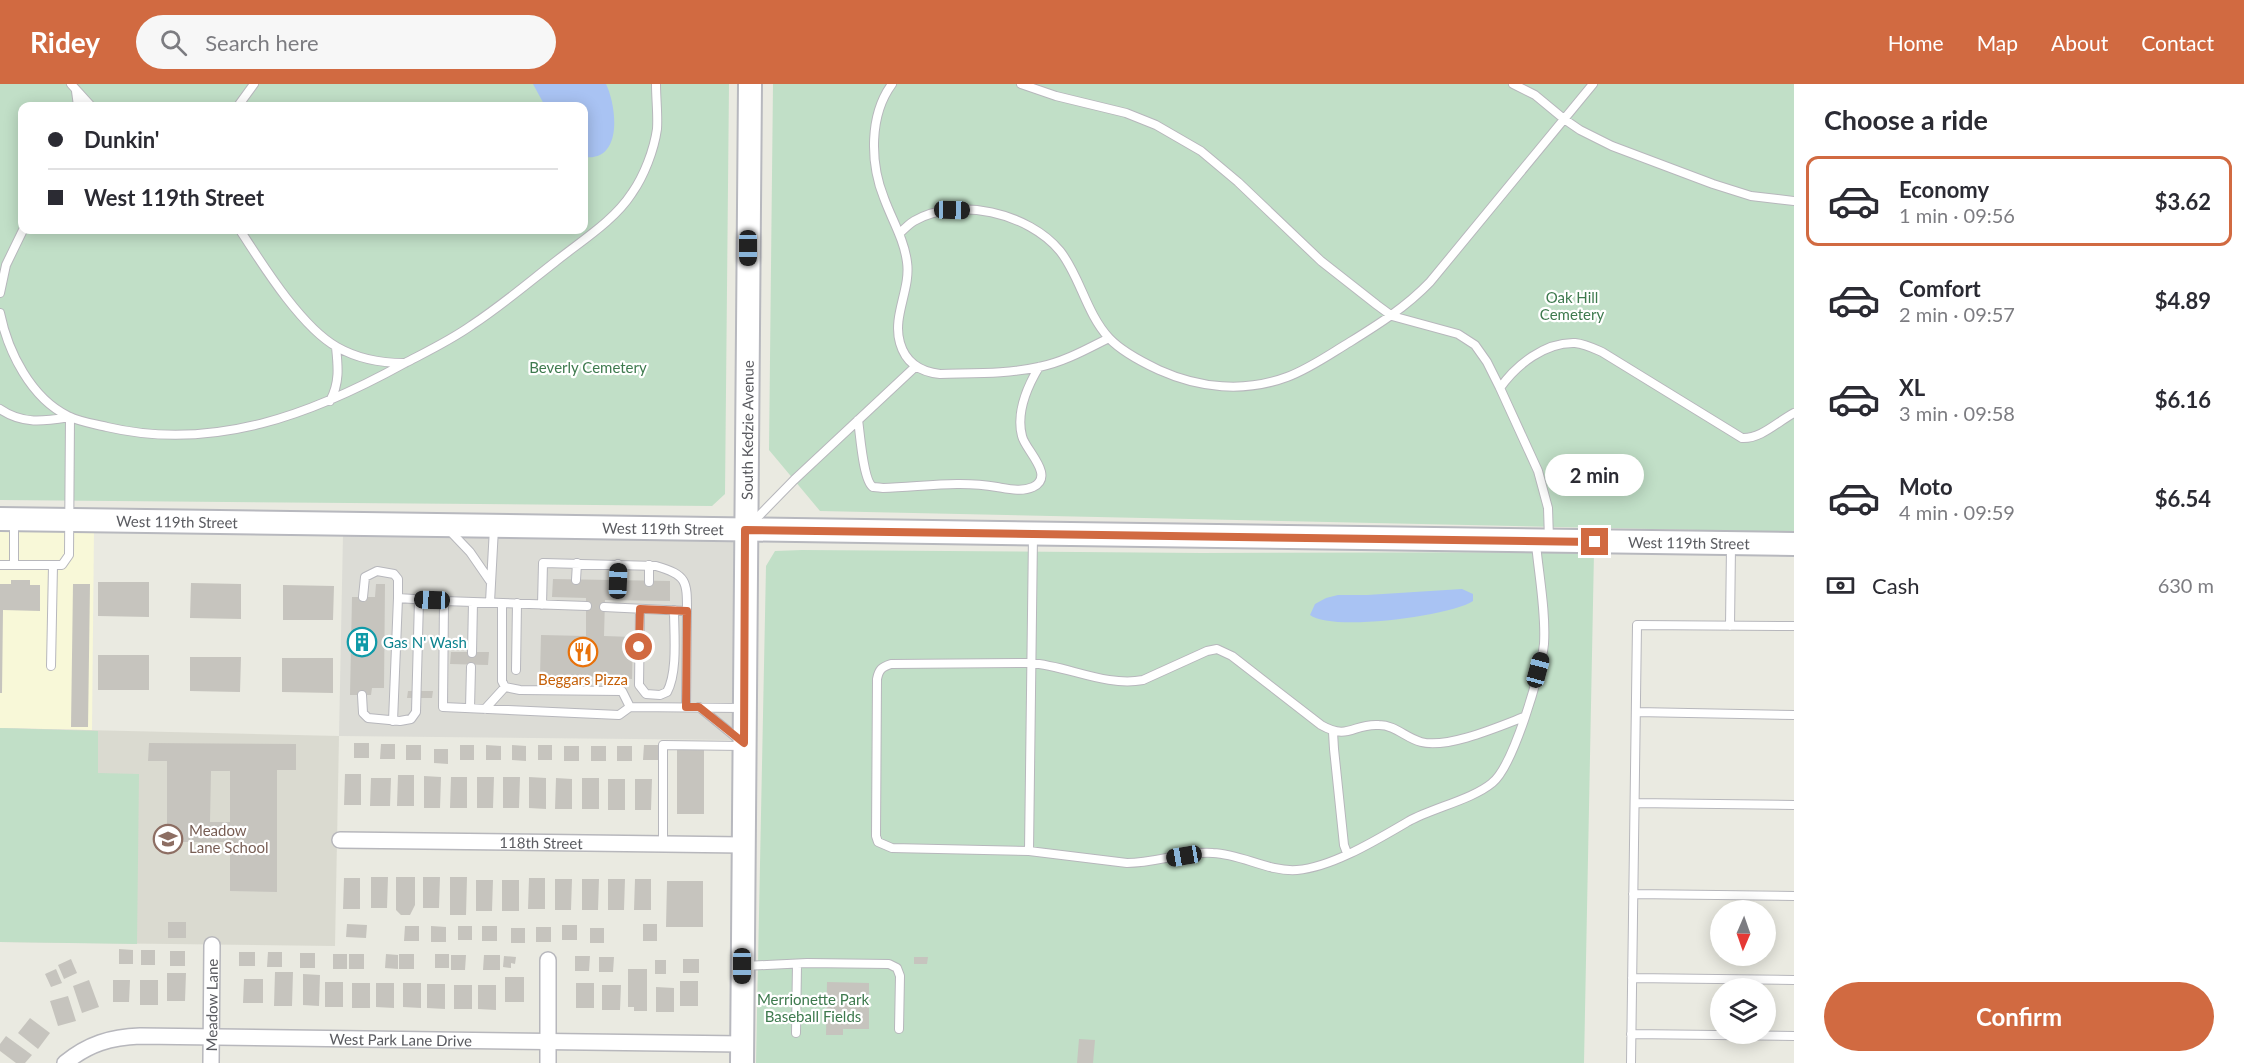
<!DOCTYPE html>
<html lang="en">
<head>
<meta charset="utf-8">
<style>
  :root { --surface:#fff; --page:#f7f7f7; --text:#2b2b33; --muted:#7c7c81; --line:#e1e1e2; --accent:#d16a41 }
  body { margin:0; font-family:Lato,sans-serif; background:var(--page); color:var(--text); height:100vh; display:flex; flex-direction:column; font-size:22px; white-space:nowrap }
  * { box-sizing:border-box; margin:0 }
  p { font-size:20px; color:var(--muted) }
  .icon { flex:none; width:33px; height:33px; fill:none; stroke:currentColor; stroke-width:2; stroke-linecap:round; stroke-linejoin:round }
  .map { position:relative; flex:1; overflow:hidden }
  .drawer { display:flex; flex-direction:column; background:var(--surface); width:450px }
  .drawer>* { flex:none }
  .banner { position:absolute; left:18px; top:18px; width:570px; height:132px; border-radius:12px; box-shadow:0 3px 15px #0003; display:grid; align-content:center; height:132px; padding:0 30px; background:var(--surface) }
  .needle { width:39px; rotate:182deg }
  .tools { position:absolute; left:1710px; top:816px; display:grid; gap:12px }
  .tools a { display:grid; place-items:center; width:66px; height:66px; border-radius:50%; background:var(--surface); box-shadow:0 3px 15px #0003; font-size:30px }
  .end { position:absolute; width:27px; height:27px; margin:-14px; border:8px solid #d16a41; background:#fff; box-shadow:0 0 0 3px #fff }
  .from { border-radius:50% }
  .bubble { position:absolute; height:42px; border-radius:21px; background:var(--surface); box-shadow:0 3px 15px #0003; font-size:20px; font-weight:700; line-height:42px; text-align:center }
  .car { position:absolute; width:18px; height:36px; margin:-18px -9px; border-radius:8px; box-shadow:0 0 4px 2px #0007; background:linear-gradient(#222 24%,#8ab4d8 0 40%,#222 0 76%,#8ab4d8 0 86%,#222 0) }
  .banner b { display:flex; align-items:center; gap:21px; height:57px; font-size:22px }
  .banner b+b { border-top:2px solid var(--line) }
  .banner i { width:15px; height:15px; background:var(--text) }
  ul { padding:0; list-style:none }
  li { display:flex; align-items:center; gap:18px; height:90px; margin:0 12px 9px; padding:0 18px; border:3px solid transparent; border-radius:12px }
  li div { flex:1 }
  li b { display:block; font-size:22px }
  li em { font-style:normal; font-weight:700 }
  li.current { border-color:var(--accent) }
  li>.icon { width:54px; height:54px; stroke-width:1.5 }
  h2 { padding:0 30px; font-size:27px; line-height:72px }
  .pay { display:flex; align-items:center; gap:15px; height:66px; padding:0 30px; font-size:22px }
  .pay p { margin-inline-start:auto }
  .button { display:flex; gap:12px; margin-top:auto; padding:12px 30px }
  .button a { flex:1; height:69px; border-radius:36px; background:var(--accent); color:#fff; font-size:24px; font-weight:700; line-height:69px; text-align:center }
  header { display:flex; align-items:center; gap:36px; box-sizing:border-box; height:84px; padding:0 30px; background:var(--accent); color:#fff }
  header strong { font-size:28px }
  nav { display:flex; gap:33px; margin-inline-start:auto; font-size:21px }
  .search { width:420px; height:54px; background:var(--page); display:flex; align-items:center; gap:15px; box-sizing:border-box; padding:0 21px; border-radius:33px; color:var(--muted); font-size:22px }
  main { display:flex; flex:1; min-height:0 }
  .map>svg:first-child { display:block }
</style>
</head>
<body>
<header>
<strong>Ridey</strong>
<div class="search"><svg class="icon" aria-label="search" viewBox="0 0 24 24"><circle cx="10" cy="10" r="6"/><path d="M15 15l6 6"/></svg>Search here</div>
<nav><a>Home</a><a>Map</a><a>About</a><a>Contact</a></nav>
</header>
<main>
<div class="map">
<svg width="1794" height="979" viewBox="0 0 1794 979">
  <rect width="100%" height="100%" fill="#eaeae1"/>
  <!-- commercial -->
  <path fill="#f8f8d8" d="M0 445H94L92 646 0 644Z"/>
  <!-- industrial -->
  <path fill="#dcdcd6" d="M343 450 739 457 737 656 339 652Z"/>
  <!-- education -->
  <path fill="#dadad0" d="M0 644 339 652 335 862 0 858Z"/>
  <!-- green -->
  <path fill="#c1dfc7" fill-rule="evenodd" d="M0 0H729L725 410 712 422 0 416ZM22 22H584V146H22Z
    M773 0H1794V448L820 427 769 366Z
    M802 466 1201 469 1594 468 1584 979H756L766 482 775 467Z
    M0 644 98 647V689L139 690 137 860 0 858Z"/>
  <!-- water -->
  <path fill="#a9c3f3" d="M533 0H606C617 23 623 78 584 73V22H545Z
    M1462 505 1473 510V517C1451 532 1331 548 1310 531L1315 520 1326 514 1338 511H1367Z"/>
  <!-- building -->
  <path fill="#c6c4be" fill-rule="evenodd" d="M553 495 670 497V517L605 516 604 552 633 553 632 595 616 594V599H609V593L540 592 541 551 586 552V514L552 513Z
    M11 496H30V501H40V527L3 526 2 609H0V500H11Z
    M98 498H149V533L98 532Z
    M191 499 241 500V535L190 534Z
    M73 500H90L88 643H71Z
    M376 500H385L384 604H372L371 611H350L352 513H375Z
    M283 501 334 502 333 536H283Z
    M451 568H489L488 581 450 580Z
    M98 571H149V606H98Z
    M190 573H241L240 608 190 607Z
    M282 574H333V609L282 608Z
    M408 607H433L432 614H407Z
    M149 659 296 660V686H277V808L230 807V758H182V751H167V677H148ZM211 687H230V738H210Z
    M354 659H369V674H354Z
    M381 660H395V675H380Z
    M406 661H421V676H406Z
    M460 661H474V676H460Z
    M486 661 501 662V676H486Z
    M512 661 526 662V677L512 676Z
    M538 661H552V676H538Z
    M644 661H658V676H643Z
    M564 662H579V677H564Z
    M591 662H606V677H591Z
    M617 662H632V677H617Z
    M434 665H448V680L434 679Z
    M677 665H704V730H677Z
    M345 690H361V721H344Z
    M398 691H414V722H397Z
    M424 692 441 693 440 724H424Z
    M451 693H467V724H450Z
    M477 693H494L493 724H477Z
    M503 693H520L519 724H503Z
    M529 693 546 694V725L529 724Z
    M371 694H391L390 722H370Z
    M556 694 572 695V725H555Z
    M582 694H599V725H582Z
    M608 695H625V726H608Z
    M635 695H652L651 726H635Z
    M371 793H388L387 824H371Z
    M396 793H415V821L410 831H401L396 826Z
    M423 793H440L439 824H423Z
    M450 793H467L466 831H450Z
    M344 794H360V825H343Z
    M529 794H545V825H528Z
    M555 795H572L571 826H555Z
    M582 795H599L598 826H582Z
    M608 795H625L624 826H608Z
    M635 795H651V826H634Z
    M476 796H493L492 827H476Z
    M502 796H519V827H502Z
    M667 797H703V843H666Z
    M168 838H186V854H168Z
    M347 840 367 841 366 854 346 853Z
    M643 840H657V857H643Z
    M562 841H577V856H562Z
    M405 842H419V857H404Z
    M431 842 446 843V858H431Z
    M458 842H472V856H458Z
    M482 842H497V857H482Z
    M536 843H551V858H536Z
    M511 844H525V859H511Z
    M590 844H604V859H590Z
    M119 865 133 866V880H119Z
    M141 866H155V881H141Z
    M170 867H185V882H170Z
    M239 868H255V882H239Z
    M268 868H282V883H267Z
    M300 869H315V884H300Z
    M333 870H347V885H333Z
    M349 870H364V885H349Z
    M386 870 398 871V885L385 884Z
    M399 870H414V885H399Z
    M435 870H449V884H435Z
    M451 871H466L465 886H451Z
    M484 871H500V886H483Z
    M504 872 516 873 515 880 511 879V884L503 883Z
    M575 872H590L589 887H575Z
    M599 873H614L613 888H599Z
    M914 873H928L927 880H914Z
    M71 875 77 889 64 895 58 881Z
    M683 875H699V889H683Z
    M655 876H666V890H655Z
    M56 885 62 899 51 903 45 890Z
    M628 885H647V927H634V923H628Z
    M275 888H293L292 922H274Z
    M167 889H186L185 917H167Z
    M303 890 320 891 319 922 303 921Z
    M505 893H524V918H505Z
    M244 895H263V919H243Z
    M89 896 99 923 82 929 73 902Z
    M113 896H130L129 918H113Z
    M140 896H158V921H140Z
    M680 897H698V922H680Z
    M325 898H343V923H325Z
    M827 898 869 899V945H843V951H826Z
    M352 899H370V924H352Z
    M376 899H394V924L376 923Z
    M403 899H421V924L403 923Z
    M576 899H594V924H576Z
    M427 900H445V925L427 924Z
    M454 901H472V925H454Z
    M478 901H496V926L478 925Z
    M602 901H621L620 926H602Z
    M656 903 674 904V928H656Z
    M68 912 76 937 58 942 50 917Z
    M30 934 50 949 38 965 18 949Z
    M6 952 32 971 25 979H16L0 967V960Z
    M1079 955 1095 956 1093 979H1077Z"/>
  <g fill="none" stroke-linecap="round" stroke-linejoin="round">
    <!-- lane casing -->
    <g stroke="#b7b7bc" stroke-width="10">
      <path id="lane" d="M71 0 91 22
        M892 0C869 31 870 79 884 114 892 136 904 155 907 178 911 205 892 232 900 259 906 280 921 288 940 290 973 289 1008 290 1039 283 1064 278 1087 265 1109 254
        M1021 0 1056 12 1126 29 1156 41 1201 67 1238 98 1321 177 1377 221 1392 232 1458 250 1475 261 1487 278 1500 304 1538 387 1548 424 1549 455
        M1513 0 1535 11 1564 35 1580 46 1612 62 1713 100 1751 112 1794 117
        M76 7 78 22
        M238 22 254 0
        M240 146C262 180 301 243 337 263 358 275 380 279 404 279
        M900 149C904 145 909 140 914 137 957 112 1029 129 1060 167 1080 192 1086 229 1109 254 1122 268 1142 278 1159 286 1199 304 1244 309 1287 293 1309 285 1330 270 1350 258 1379 240 1406 223 1430 198L1593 0
        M0 209 6 181 23 146
        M0 229C8 268 31 314 68 332 80 338 95 340 107 343 214 368 313 330 405 279 428 267 451 256 472 241 501 222 528 199 555 178 581 157 614 137 632 109 644 92 654 66 657 45 658 31 656 15 656 0
        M1500 304C1516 281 1545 258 1575 259 1585 260 1593 264 1602 268L1742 354C1761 355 1777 338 1794 329
        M330 317C340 299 338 282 336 263
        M0 325C23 341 45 337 70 333L69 471 62 481H14V436
        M858 336C860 348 863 397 873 403 874 403 883 404 883 404 921 403 959 396 997 403 1009 405 1022 408 1033 403 1056 392 1025 366 1022 352 1016 329 1027 303 1039 283
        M751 440 794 396 915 283
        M449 446 470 468 490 497
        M0 481H14
        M576 496 577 479
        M618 497V480
        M649 498V481
        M363 513 365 493 377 487 394 490 398 495V514L444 517
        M490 518 494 444
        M502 519V597L505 603 520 606 622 607 630 623
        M542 521 543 479 656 482C687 491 687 497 687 527
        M587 522 444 517 443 623 619 631 630 623 742 624
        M604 523 687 527 686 623
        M640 525 639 601 646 610 660 611 667 608C678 588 674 549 674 526
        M1730 542 1731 462
        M472 569 473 518
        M51 582 53 481
        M516 586 517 519
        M362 611 363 629 368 634 400 637 411 635 416 628 419 516
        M699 623 742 658
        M470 624 471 583
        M485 625 505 603
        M1636 628 1794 631
        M1524 633C1498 643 1447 665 1421 658 1406 654 1395 641 1379 641 1353 639 1349 657 1321 641L1232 572 1217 565 1207 567 1143 596C1106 603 1068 582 1031 579L891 580C882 583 879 585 877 595L876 752 878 758 892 764 1029 767 1127 779C1156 779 1184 767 1213 769 1242 770 1268 788 1297 786 1333 783 1378 755 1409 737 1433 724 1473 715 1492 699 1513 683 1541 588 1544 560 1546 528 1539 492 1536 460
        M393 637 398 514
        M1333 648 1334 665 1344 761 1347 769
        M1635 719 1794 721
        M663 760V661L743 662
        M1029 767 1033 451
        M1633 810 1794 812
        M744 882 807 879 889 880 897 884 900 892 899 945
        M1632 894 1794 896
        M796 949 797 880
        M1631 950 1794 952
        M1631 979 1637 541 1794 542"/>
    </g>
    <!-- street casing -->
    <g stroke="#b7b7bc" stroke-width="18">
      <g id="street">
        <path id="s1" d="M340 756 743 761"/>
        <path id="s2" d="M65 979C88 960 111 953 140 952L742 960"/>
        <path id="s3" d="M211 979 212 861"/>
        <path d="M548 979V876"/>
      </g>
    </g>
    <!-- secondary casing -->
    <g stroke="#b7b8be" stroke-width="26">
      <g id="secondary">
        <path id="s4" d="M0 435 1794 460"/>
        <path id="s5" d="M742 979 750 0"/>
      </g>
    </g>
    <!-- lane -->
    <use href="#lane" stroke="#fff" stroke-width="8"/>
    <!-- street -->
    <use href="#street" stroke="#fff" stroke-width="15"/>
    <!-- secondary -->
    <use href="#secondary" stroke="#fff" stroke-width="22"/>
  </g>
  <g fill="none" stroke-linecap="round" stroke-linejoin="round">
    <!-- route -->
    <path stroke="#d16a41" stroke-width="8" d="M639 563 640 525 687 527 686 623H699L744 659 745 446 1595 458"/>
  </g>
  <!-- icons -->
  <defs>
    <g id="building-ring" transform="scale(1.5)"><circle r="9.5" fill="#fff" stroke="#0f9aa8" stroke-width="1.5"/><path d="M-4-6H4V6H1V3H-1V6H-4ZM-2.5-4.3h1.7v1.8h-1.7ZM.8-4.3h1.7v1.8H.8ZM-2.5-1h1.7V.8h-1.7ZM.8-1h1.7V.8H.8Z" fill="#0f9aa8"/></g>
    <g id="restaurant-ring" transform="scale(1.5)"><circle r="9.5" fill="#fff" stroke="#e8710a" stroke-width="1.5"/><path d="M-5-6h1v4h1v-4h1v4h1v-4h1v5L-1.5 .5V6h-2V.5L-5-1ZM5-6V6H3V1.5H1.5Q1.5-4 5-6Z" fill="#e8710a"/></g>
    <g id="school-ring" transform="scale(1.5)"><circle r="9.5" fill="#fff" stroke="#8d6e63" stroke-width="1.5"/><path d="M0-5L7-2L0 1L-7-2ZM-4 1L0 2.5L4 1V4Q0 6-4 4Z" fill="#8d6e63"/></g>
  </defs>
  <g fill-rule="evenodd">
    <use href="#building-ring" x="362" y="558"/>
    <use href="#restaurant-ring" x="583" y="568"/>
    <use href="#school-ring" x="168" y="755"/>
  </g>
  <g text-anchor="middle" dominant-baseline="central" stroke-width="4.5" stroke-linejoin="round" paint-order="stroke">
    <!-- park labels -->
    <g font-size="15" fill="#3e7a4e" stroke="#fff">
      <text x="1572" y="213">Oak Hill<tspan x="1572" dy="17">Cemetery</tspan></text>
      <text x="588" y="283">Beverly Cemetery</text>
      <text x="813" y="915">Merrionette Park<tspan x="813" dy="17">Baseball Fields</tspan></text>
    </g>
    <!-- street labels -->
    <g font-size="15" fill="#5a5b60" stroke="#fff">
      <text stroke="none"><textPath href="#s5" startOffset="633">South Kedzie Avenue</textPath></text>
      <text stroke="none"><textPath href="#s4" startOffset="177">West 119th Street</textPath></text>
      <text stroke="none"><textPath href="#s4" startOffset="663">West 119th Street</textPath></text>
      <text stroke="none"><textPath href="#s4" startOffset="1689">West 119th Street</textPath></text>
      <text stroke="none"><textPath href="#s1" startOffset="201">118th Street</textPath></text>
      <text stroke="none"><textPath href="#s3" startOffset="58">Meadow Lane</textPath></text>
      <text stroke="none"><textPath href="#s2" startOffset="342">West Park Lane Drive</textPath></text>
    </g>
    <!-- culture labels -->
    <g font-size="15" fill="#0d838f" stroke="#fff" text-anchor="start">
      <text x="383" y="558">Gas N' Wash</text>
    </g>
    <!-- food labels -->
    <g font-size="15" fill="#c56008" stroke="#fff">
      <text x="583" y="595">Beggars Pizza</text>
    </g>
    <!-- education labels -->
    <g font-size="15" fill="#785e54" stroke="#fff" text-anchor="start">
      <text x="189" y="746">Meadow<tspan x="189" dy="17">Lane School</tspan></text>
    </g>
  </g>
</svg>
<div class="tools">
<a><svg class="needle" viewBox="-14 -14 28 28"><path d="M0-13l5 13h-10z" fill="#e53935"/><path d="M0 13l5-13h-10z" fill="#7c7c81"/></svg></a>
<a><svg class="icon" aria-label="layers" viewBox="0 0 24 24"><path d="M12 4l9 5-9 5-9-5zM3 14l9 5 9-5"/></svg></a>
</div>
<i class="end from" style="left:639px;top:563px"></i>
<i class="end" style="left:1595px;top:458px"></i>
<div class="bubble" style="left:1545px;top:370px;width:99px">2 min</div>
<i class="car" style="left:952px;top:126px;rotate:91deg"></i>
<i class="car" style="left:748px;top:164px;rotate:180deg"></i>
<i class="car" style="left:618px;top:497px;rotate:2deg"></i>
<i class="car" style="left:432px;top:516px;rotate:272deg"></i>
<i class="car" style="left:1538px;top:586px;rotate:15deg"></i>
<i class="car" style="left:1184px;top:772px;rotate:260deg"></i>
<i class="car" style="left:742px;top:882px;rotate:180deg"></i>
<div class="banner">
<b><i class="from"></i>Dunkin'</b>
<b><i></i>West 119th Street</b>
</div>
</div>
<section class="drawer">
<h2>Choose a ride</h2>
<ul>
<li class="current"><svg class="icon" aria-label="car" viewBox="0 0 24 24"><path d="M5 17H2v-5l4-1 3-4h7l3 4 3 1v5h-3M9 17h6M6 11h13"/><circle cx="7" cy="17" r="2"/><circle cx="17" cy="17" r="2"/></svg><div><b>Economy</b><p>1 min · 09:56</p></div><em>$3.62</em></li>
<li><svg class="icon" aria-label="car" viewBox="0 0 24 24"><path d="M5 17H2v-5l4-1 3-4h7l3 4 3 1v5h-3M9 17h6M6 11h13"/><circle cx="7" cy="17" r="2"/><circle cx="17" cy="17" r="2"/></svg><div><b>Comfort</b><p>2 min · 09:57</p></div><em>$4.89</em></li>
<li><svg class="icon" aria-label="car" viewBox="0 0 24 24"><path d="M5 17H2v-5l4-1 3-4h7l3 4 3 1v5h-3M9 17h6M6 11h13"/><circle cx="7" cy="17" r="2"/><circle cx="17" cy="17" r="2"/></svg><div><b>XL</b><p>3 min · 09:58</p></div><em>$6.16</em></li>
<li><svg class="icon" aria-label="car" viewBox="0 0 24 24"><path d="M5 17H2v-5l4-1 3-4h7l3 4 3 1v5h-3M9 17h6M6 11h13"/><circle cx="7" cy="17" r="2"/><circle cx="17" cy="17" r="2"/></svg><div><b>Moto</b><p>4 min · 09:59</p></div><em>$6.54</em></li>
</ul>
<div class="pay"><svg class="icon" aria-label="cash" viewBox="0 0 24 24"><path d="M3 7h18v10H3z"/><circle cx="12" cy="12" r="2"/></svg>Cash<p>630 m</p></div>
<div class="button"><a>Confirm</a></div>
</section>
</main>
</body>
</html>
